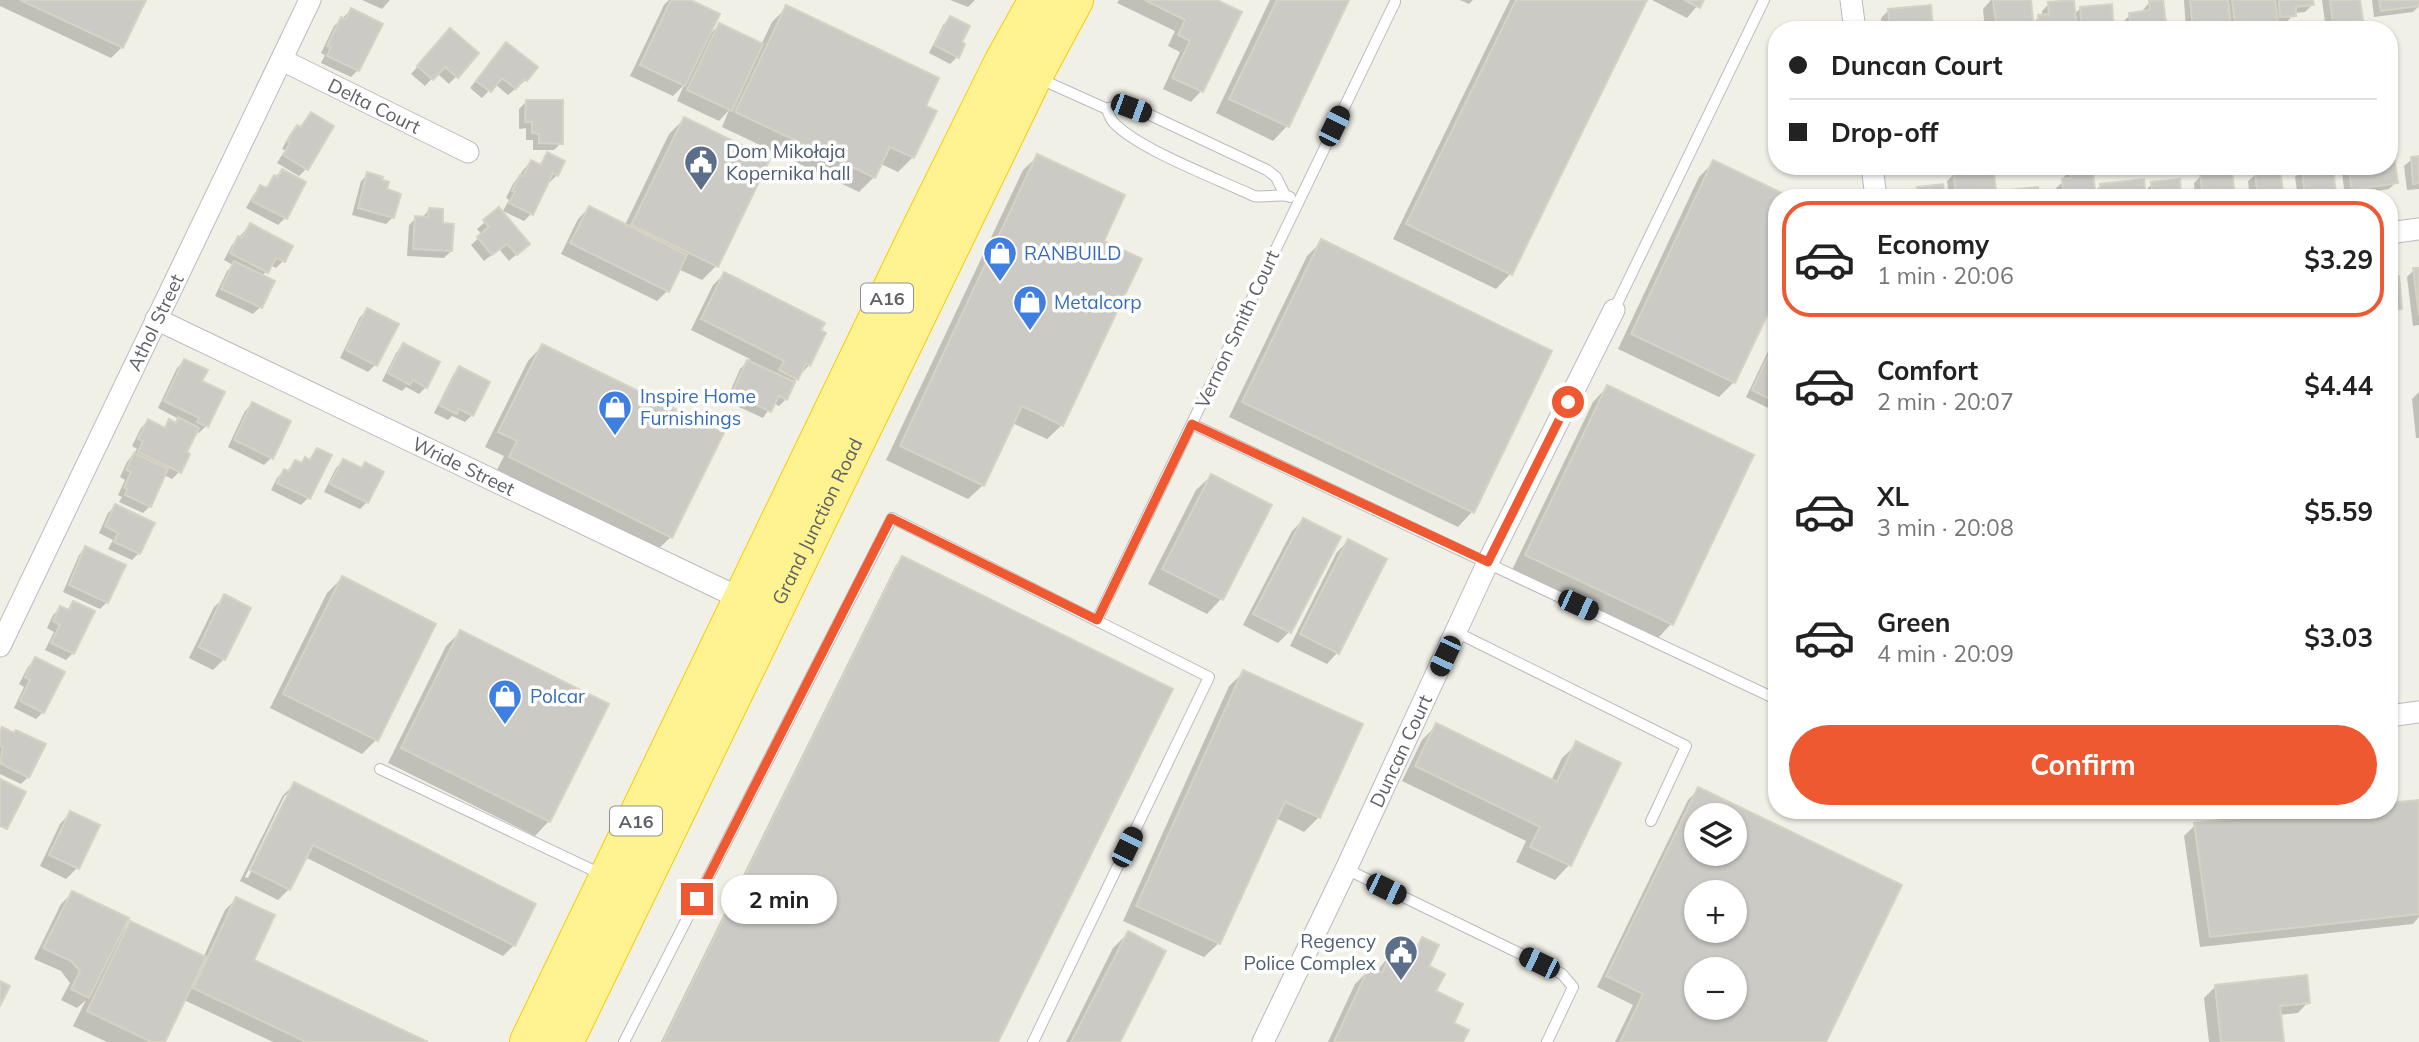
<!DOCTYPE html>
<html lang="en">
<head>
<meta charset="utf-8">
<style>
  :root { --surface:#fff; --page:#f6f6f6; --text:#222; --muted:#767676; --line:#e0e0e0; --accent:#ee5931 }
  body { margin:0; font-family:Mulish,sans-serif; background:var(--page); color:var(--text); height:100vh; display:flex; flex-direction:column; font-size:26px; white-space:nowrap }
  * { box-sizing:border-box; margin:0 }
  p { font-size:23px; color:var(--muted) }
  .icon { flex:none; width:38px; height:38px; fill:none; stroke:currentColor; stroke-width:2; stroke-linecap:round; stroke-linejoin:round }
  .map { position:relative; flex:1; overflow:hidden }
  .sheet { position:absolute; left:1768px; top:189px; width:630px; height:630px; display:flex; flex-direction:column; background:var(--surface); border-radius:28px; box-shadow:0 2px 5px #0004 }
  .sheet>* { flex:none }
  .top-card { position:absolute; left:1768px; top:21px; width:630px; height:154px; border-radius:28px; box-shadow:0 2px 5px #0004; display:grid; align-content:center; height:154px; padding:0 21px; background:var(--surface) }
  .controls { position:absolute; left:1684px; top:803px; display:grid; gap:14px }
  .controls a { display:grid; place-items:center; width:63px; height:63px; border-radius:50%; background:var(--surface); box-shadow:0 2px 5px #0004; font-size:35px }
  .end { position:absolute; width:32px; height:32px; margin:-16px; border:9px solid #ee5931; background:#fff; box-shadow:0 0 0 4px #fff }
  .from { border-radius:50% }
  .bubble { position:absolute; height:49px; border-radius:24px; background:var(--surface); box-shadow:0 2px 5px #0004; font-size:23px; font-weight:700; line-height:49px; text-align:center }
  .car { position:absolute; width:21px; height:42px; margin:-21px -10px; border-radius:9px; box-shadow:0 0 5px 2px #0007; background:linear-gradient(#222 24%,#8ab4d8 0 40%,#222 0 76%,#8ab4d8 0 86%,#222 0) }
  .top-card b { display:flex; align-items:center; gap:24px; height:66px; font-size:26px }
  .top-card b+b { border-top:2px solid var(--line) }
  .top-card i { width:18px; height:18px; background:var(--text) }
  ul { padding:12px 0 0; list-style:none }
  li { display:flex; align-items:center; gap:21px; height:116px; margin:0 14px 10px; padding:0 7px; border:4px solid transparent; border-radius:28px }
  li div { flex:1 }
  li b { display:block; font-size:26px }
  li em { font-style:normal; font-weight:700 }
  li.current { border-color:var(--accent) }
  li>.icon { width:63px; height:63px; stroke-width:1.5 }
  .primary-button { display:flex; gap:14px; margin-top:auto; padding:14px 21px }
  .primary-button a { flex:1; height:80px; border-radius:42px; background:var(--accent); color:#fff; font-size:28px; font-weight:700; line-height:80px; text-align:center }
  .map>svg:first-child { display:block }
</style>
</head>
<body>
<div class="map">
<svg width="2419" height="1042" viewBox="0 0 2419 1042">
  <rect width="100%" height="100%" fill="#f1f0e7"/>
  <!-- shadow -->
  <path fill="#0003" fill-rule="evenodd" d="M0 0H144L122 47 111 58 0 6Z
    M362 0H390L382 9Z
    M669 0H687L708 36 719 25 761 45 772 22 787 7 924 106 913 157 898 172 881 164 874 177 859 192 722 127 729 110 719 121 677 101 684 85 673 96 630 76 664 5Z
    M950 0H975L968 7Z
    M1119 0H1213L1201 91 1191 102 1163 89 1180 52 1168 46 1175 31 1117 3Z
    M1270 0H1347L1287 126 1273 141 1216 113Z
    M1460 0H1473L1469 4Z
    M1510 0H1645L1510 274 1496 289 1393 239Z
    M1652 0H1702L1687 18Z
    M1991 0H2029L2032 24 2039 17 2042 16V11L2049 4 2073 15 2081 8 2113 30H1985L1983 9Z
    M2184 0H2312V5L2305 12 2294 13 2287 22 2275 23 2269 29 2228 30V28L2226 30H2186Z
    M2322 0H2359L2361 19 2354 26 2326 30Z
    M2372 0H2419V6L2413 12 2374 17Z
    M2150 2 2165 30H2124L2123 22 2130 15 2143 13V10Z
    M351 10 358 70 351 77 321 63 325 55 321 53 334 26Z
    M1888 11 1932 30H1882L1881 18Z
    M950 18 957 57 950 64 929 53 943 25Z
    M443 38 477 54 449 84 437 73 425 86 411 74Z
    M499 51 526 80 508 95 495 84 482 98 470 88Z
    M526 102 561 143 554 150H533V140H526V128L519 129V109Z
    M311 114 332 127 306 169 299 176 277 163 285 150 282 149 290 134 297 127 299 128Z
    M684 119 716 266 702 280 678 269 668 290 657 301 561 254 578 219 589 208 625 225 669 134Z
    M2389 153H2392L2396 182 2389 189 2345 196 2341 166H2389Z
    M548 154 557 175 550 182 548 181 531 214 524 221 503 211 509 200 506 198 513 184 524 169 531 162 538 166Z
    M1038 156 1102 241 1062 425 1047 439 1012 423 983 485 968 499 886 460 1023 170Z
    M2419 158V189L2407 190 2404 166 2412 159Z
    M1713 163 1776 198V292L1734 382 1719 397 1618 349 1699 177Z
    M2071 169 2093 193 2100 186 2144 192 2152 184 2180 198H2057L2056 188 2064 181V177Z
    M2303 170 2334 194 2331 198H2298L2295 177Z
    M283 171 285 218 278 225 246 208 254 194 261 187 265 189 274 177Z
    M368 174 385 191 393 217 386 224 352 215 361 181Z
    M1954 174 1995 198H1949L1947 181Z
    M2256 174 2282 198H2250L2248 181Z
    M2201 176 2233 198H2195L2194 183Z
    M1918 189 1943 198H1911Z
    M429 210 451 251 444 258 407 256 409 225 416 218H422Z
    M499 210 520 251 509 261 499 249 484 261 471 245 482 235 477 229Z
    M250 225 283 261 276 268 270 265 262 277 260 307 253 314 215 296 227 271 233 265 224 260 232 245Z
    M1321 242 1472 512 1458 527 1229 417 1307 256Z
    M2419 269V325L2413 326 2407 277 2414 270Z
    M724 274 809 365 794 382 786 399 779 406 773 403 763 418 726 401 740 369 750 359 691 330 713 285Z
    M2397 278 2401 308 2393 315 2389 316V279Z
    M367 310 396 324 375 365 368 372 340 358 360 317Z
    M1776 335V412L1746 397Z
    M403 346 426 387 419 394 406 387 402 391 382 381 396 353Z
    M542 346 671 537 656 551 496 472 504 456 485 447 528 361Z
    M184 361 200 382 222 393 206 426 199 433 195 431 184 453 179 472 172 479 164 475 150 506 143 513 119 502 122 497 118 495 125 480 120 477 127 462 137 449 132 446 141 428 148 421 162 429 169 422 174 424 179 419 158 408 177 368Z
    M460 368 472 415 465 422 452 416 448 420 434 413 453 375Z
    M1607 387 1752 456 1671 624 1657 639 1512 570 1593 402Z
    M2419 392V438H2416L2412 399Z
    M252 404 271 458 264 465 228 447 245 411Z
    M317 450 330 456 308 498 301 505 271 490 277 478 284 471 286 472 295 462 300 464 305 460 308 461Z
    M343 461 360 469 365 464 382 473 367 502 360 509 324 492 336 468Z
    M1211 476 1269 506 1221 599 1207 614 1148 584 1196 490Z
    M115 506 139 553 132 560 108 549 113 540 99 533 108 513Z
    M1303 520 1338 538 1289 632 1278 643 1243 625 1292 531Z
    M1348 541 1337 653 1327 664 1290 646 1337 552Z
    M86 548 107 602 100 609 63 592 79 555Z
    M903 558 996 1042H661L896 565Z
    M342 578 376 740 362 754 270 708 327 593Z
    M225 597 224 659 213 670 189 658 214 607Z
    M74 603 73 653 66 660 45 650 54 632 47 628 53 615 60 608 66 610Z
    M1776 613V635L1768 631Z
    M460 632 549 821 535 836 388 763 446 646Z
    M35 659 43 712 36 719 14 708 24 687 19 684 28 667Z
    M1244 672 1319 817 1304 832 1276 818 1219 943 1204 957 1123 921 1229 686Z
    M1436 726 1551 781 1562 758 1577 744 1619 764 1569 865 1555 880 1516 862 1526 841 1402 781 1422 740Z
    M3 729 28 777 21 784 0 774V732Z
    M294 785 514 945 503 956 305 857 289 889 278 900 240 881 283 795ZM285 795H289L248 878 245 877Z
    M1699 789 1900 886 1824 1042H1615L1633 1005 1597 987 1688 800ZM1696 816H1734V854H1696ZM1696 892H1734V931H1696ZM1696 970H1734V1008H1696Z
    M2419 801V917L2413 924 2200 947 2184 836 2195 825 2389 810V805Z
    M70 813 77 868 66 879 40 866 60 824Z
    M72 893 119 934 131 923 203 958 225 910 236 899 252 961 424 1042H273L184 1000 163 1042H107L73 1026 86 1000 77 1008 61 1000 70 983 61 971 34 959 61 904Z
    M1128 933 1118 1042H1066L1113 948Z
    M1422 939 1426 967 1434 991 1461 1042H1328L1355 984 1370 969 1376 972 1392 953 1405 959Z
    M2215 987 2308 1002 2298 1013 2279 1015 2282 1042H2209L2204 998Z"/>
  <!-- building -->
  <path fill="#cccac4" stroke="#d6d3c5" stroke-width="2" fill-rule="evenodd" d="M20 0H146L123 48Z
    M671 0H691L720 14 685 86 640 65Z
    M1145 0H1217L1242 12 1203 92 1172 78 1190 41 1178 35 1185 20Z
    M1277 0H1349L1289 127 1229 99Z
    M1516 0H1647L1512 275 1406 224Z
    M1684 0H1704L1700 8Z
    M1993 0H2031L2034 30H1997Z
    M2074 0 2077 30H2039L2038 15 2049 14 2048 2Z
    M2163 0 2167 30H2131L2129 13 2150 10 2149 1Z
    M2190 0H2228L2231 27 2193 30Z
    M2232 0H2275L2278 23 2253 26 2254 30H2236Z
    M2279 0H2313L2314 5 2296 7V16L2280 17Z
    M2330 0H2360L2363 20 2333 24Z
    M2379 0H2419V6L2381 11Z
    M2112 4 2114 30H2082L2080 7Z
    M786 5 939 78 926 106 937 111 914 158 890 147 875 178 735 112Z
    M1931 5 1933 30H1890L1888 9Z
    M351 8 383 24 359 71 327 56 331 47 327 46 341 17 346 19Z
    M950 16 970 26 962 42 965 44 959 58 934 45Z
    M719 23 763 44 732 111 687 90Z
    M450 28 479 53 458 78 445 67 433 80 417 66Z
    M506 42 538 67 527 81 524 79 516 89 502 78 491 92 476 81Z
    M526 100H563V144L539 143V134L532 133V122H525Z
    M311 112 334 126 308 170 283 155 290 143 287 141 297 125 301 127Z
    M684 117 770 159 718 267 631 225Z
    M2389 151H2393L2398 183 2352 190 2348 166H2389Z
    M547 152 565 161 558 176 553 173 533 215 509 203 515 192 512 191 520 175 523 176 531 160 541 165Z
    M1037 154 1125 195 1104 241 1142 259 1063 426 1022 406 984 486 900 446Z
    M2419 156V183L2413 184 2411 157Z
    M1713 160 1792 198H1776V297L1735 383 1631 334Z
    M2092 166 2096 198H2064L2062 179 2071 178 2070 168Z
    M2319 166H2333L2336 195 2305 198 2302 168Z
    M1993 167 1997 198H1957L1953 172Z
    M282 169 306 182 287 219 252 201 260 185 267 188 274 175 278 177Z
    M2280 170 2284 198H2258L2255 173Z
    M2232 171 2235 198H2203L2200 174Z
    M367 172 383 177 382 180 389 182 387 189 401 194 394 218 358 208Z
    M2144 179 2146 198H2101L2100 184Z
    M2180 179 2181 198H2153L2151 182Z
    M1943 184 1945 198H1919L1917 187Z
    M2038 187 2039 198H2001V191Z
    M589 206 687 255 669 292 570 243Z
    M499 207 530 244 517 255 507 244 492 255 477 237 489 227 483 220Z
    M429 208 443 209V223L454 224 452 251 413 249 415 216 428 217Z
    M250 223 293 246 285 262 276 258 268 273 230 253 238 236 242 238Z
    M1321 239 1552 351 1474 513 1242 402Z
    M234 261 275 281 262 308 221 289Z
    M2413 268H2419V315Z
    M724 272 825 323 821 330 826 333 810 366 806 363 798 380 779 370 784 361 701 319Z
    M2399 276 2402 309 2389 310V277Z
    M367 308 399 324 377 366 346 350Z
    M1776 340V402L1752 390Z
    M403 343 440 362 427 388 413 380 410 385 388 373Z
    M542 344 724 433 672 538 509 457 517 441 498 432Z
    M184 359 208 370 202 381 225 392 208 427 197 422 199 418 164 401Z
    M747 360 795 382 787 400 779 396 771 412 732 393Z
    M459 366 490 382 473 416 459 409 457 414 439 405Z
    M1607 385 1754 455 1673 625 1525 555Z
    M252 402 291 421 273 459 234 440Z
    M178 417 199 428 187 452 190 454 181 473 138 452 143 441 138 439 148 419 165 428 169 419 176 423Z
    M317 448 332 455 310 499 277 483 284 469 289 471 295 460 302 463 305 457 310 460Z
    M134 453 168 469 151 507 125 495 127 489 124 488 131 472 126 470Z
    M343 459 362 468 365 462 384 472 368 503 330 484Z
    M1211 474 1272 505 1223 600 1162 569Z
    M115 504 155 523 140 554 114 542 118 533 105 526Z
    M1303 518 1341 537 1291 633 1253 614Z
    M1348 539 1387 559 1339 654 1300 634Z
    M85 546 126 565 108 603 69 585Z
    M902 556 1173 689 998 1042H663Z
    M342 576 436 624 378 741 283 694Z
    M224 594 251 608 225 660 199 647Z
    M73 601 95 611 74 654 51 643 60 625 53 621 60 606 69 610Z
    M460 630 609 704 550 822 401 748Z
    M35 657 65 672 44 713 20 701 30 680 25 677Z
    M1243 670 1363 724 1320 818 1285 802 1220 944 1136 906Z
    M1436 723 1557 782 1576 741 1621 763 1571 866 1530 847 1540 827 1415 766Z
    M2 727 14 733 16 730 46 744 29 778 0 763 3 747 0 746V732Z
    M0 779 26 792 7 829 0 826Z
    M294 782 536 904 515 946 313 845 290 890 250 870Z
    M1698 787 1902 885 1826 1042H1620L1643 994 1606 976ZM1696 816H1734V854H1696ZM1696 892H1734V931H1696ZM1696 970H1734V1008H1696Z
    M2419 800V914L2210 937 2194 823 2318 810H2389V803Z
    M70 811 100 825 79 869 49 855Z
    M72 891 129 918 89 998 71 989 80 971 71 961 43 948Z
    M236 897 275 915 254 960 428 1042H306L193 988Z
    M130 921 206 957 165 1042H151L87 1011Z
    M1128 931 1166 951 1120 1042H1071Z
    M1422 937 1439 945 1429 966 1445 974 1436 991 1463 1004 1454 1023 1469 1030 1463 1042H1334L1369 967 1382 973 1392 951 1411 960Z
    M2307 975 2310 1003 2280 1006 2284 1042H2221L2215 985Z
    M0 981 10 986 0 1006Z"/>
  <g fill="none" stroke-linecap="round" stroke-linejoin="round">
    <!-- lane casing -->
    <g stroke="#babbc1" stroke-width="12">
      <path id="lane" d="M1038 78 1107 109 1119 105 1148 114 1267 170 1276 177 1285 195
        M1107 109C1109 114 1110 119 1114 123 1140 150 1218 179 1254 196 1265 198 1281 193 1290 197
        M1614 310 1764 0
        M1192 424 1776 699
        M1097 620 1395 2
        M1456 632 1686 746 1651 821
        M380 769 603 875
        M1346 869 1562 974 1573 987 1547 1042
        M624 1042 892 518 1209 677 1033 1042"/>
    </g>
    <!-- street casing -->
    <g stroke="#babbc1" stroke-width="23">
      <g id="street">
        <path d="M1851 0 1855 30"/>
        <path id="s1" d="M282 60 468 152"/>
        <path d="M1872 166 1876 198"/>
        <path d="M2389 233 2419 229"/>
        <path id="s2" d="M156 319 750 603"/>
        <path id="s3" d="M0 646 310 0"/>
        <path d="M2389 716 2419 712"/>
        <path id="s4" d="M1263 1042 1346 869 1488 562 1614 310"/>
      </g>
    </g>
    <!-- highway casing -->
    <g stroke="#f8cc00" stroke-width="40">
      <g id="highway">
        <path d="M529 1042 915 241 1003 63 1038 0"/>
        <path id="s5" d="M564 1042 1033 76 1074 0"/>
      </g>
    </g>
    <!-- lane -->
    <use href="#lane" stroke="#fff" stroke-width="10"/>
    <!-- street -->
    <use href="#street" stroke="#fff" stroke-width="21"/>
    <!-- highway -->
    <use href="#highway" stroke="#fff290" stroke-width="38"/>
  </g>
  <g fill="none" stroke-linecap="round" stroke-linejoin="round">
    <!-- route -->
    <path stroke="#ee5931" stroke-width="9" d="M697 899 891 518 1097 620 1192 424 1488 562 1568 402"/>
  </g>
  <!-- icons -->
  <defs>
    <g id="civic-pin" transform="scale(1.75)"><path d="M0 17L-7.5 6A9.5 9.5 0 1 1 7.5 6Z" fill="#5c6f8a" stroke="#fff"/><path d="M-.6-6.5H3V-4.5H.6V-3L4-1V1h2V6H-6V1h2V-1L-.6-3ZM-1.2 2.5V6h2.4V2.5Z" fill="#fff"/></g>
    <g id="shop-pin" transform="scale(1.75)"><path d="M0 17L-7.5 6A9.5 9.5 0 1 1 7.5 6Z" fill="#3f7fe0" stroke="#fff"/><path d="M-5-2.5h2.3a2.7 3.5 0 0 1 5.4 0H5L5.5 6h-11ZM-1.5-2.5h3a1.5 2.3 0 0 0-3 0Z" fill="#fff"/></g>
  </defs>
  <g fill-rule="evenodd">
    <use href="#civic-pin" x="701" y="162"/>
    <use href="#shop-pin" x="1000" y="253"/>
    <use href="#shop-pin" x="1030" y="302"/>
    <use href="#shop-pin" x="615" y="407"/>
    <use href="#shop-pin" x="505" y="696"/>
    <use href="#civic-pin" x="1401" y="952"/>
  </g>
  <g text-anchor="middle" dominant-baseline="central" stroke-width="7" stroke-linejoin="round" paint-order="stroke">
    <!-- shield labels -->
    <g fill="#fff" stroke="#8f9095" stroke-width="2">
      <rect x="861" y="283.5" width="52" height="29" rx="5"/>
      <rect x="610" y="806.5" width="52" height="29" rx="5"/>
    </g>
    <g font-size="18" font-weight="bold" fill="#5f6168">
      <text x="887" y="298">A16</text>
      <text x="636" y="821">A16</text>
    </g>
    <!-- street labels -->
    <g font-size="19" fill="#5f6168" stroke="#fff">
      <text stroke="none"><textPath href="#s1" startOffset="103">Delta Court</textPath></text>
      <text stroke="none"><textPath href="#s3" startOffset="359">Athol Street</textPath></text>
      <text transform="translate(1237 329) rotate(-65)">Vernon Smith Court</text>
      <text stroke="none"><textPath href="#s2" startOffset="341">Wride Street</textPath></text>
      <text stroke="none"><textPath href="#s5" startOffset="579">Grand Junction Road</textPath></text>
      <text stroke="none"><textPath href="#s4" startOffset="322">Duncan Court</textPath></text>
    </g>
    <!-- service labels -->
    <g font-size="19" fill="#4e5e75" stroke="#fff" text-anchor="start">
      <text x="726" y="151">Dom Mikołaja<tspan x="726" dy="22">Kopernika hall</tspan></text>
      <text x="1376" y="941" text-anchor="end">Regency<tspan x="1376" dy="22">Police Complex</tspan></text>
    </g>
    <!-- shop labels -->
    <g font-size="19" fill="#366cbe" stroke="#fff" text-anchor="start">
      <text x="1024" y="253">RANBUILD</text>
      <text x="1054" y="302">Metalcorp</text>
      <text x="640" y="396">Inspire Home<tspan x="640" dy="22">Furnishings</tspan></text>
      <text x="530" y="696">Polcar</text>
    </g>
  </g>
</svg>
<div class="controls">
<a><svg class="icon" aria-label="layers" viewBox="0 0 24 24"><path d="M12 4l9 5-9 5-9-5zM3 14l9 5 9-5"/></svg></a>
<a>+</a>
<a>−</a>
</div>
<i class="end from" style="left:1568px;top:402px"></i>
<i class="end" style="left:697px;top:899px"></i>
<div class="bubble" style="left:721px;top:875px;width:116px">2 min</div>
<i class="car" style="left:1131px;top:108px;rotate:110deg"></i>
<i class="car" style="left:1334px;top:126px;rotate:26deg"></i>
<i class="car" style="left:1578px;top:605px;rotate:115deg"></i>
<i class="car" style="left:1445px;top:656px;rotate:205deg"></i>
<i class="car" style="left:1127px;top:847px;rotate:26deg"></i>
<i class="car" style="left:1386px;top:889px;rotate:116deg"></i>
<i class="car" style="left:1539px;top:963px;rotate:296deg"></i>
<div class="top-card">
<b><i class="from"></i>Duncan Court</b>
<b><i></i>Drop-off</b>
</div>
<section class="sheet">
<ul>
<li class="current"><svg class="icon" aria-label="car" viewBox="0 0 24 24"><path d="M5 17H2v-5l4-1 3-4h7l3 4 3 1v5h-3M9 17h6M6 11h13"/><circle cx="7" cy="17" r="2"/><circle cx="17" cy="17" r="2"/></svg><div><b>Economy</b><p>1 min · 20:06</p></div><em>$3.29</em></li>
<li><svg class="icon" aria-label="car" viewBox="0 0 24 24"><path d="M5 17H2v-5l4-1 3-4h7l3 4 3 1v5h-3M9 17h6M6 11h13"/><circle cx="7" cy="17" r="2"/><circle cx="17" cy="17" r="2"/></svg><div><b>Comfort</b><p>2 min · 20:07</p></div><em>$4.44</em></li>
<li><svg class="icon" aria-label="car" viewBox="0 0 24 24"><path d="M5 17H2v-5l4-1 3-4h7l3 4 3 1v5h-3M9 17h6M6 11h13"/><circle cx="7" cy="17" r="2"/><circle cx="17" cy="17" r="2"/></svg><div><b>XL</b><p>3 min · 20:08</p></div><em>$5.59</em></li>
<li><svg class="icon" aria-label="car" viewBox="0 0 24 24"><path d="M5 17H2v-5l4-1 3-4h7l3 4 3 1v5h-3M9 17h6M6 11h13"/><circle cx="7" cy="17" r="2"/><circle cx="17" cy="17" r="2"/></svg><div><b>Green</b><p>4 min · 20:09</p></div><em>$3.03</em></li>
</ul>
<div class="primary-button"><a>Confirm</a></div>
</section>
</div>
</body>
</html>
